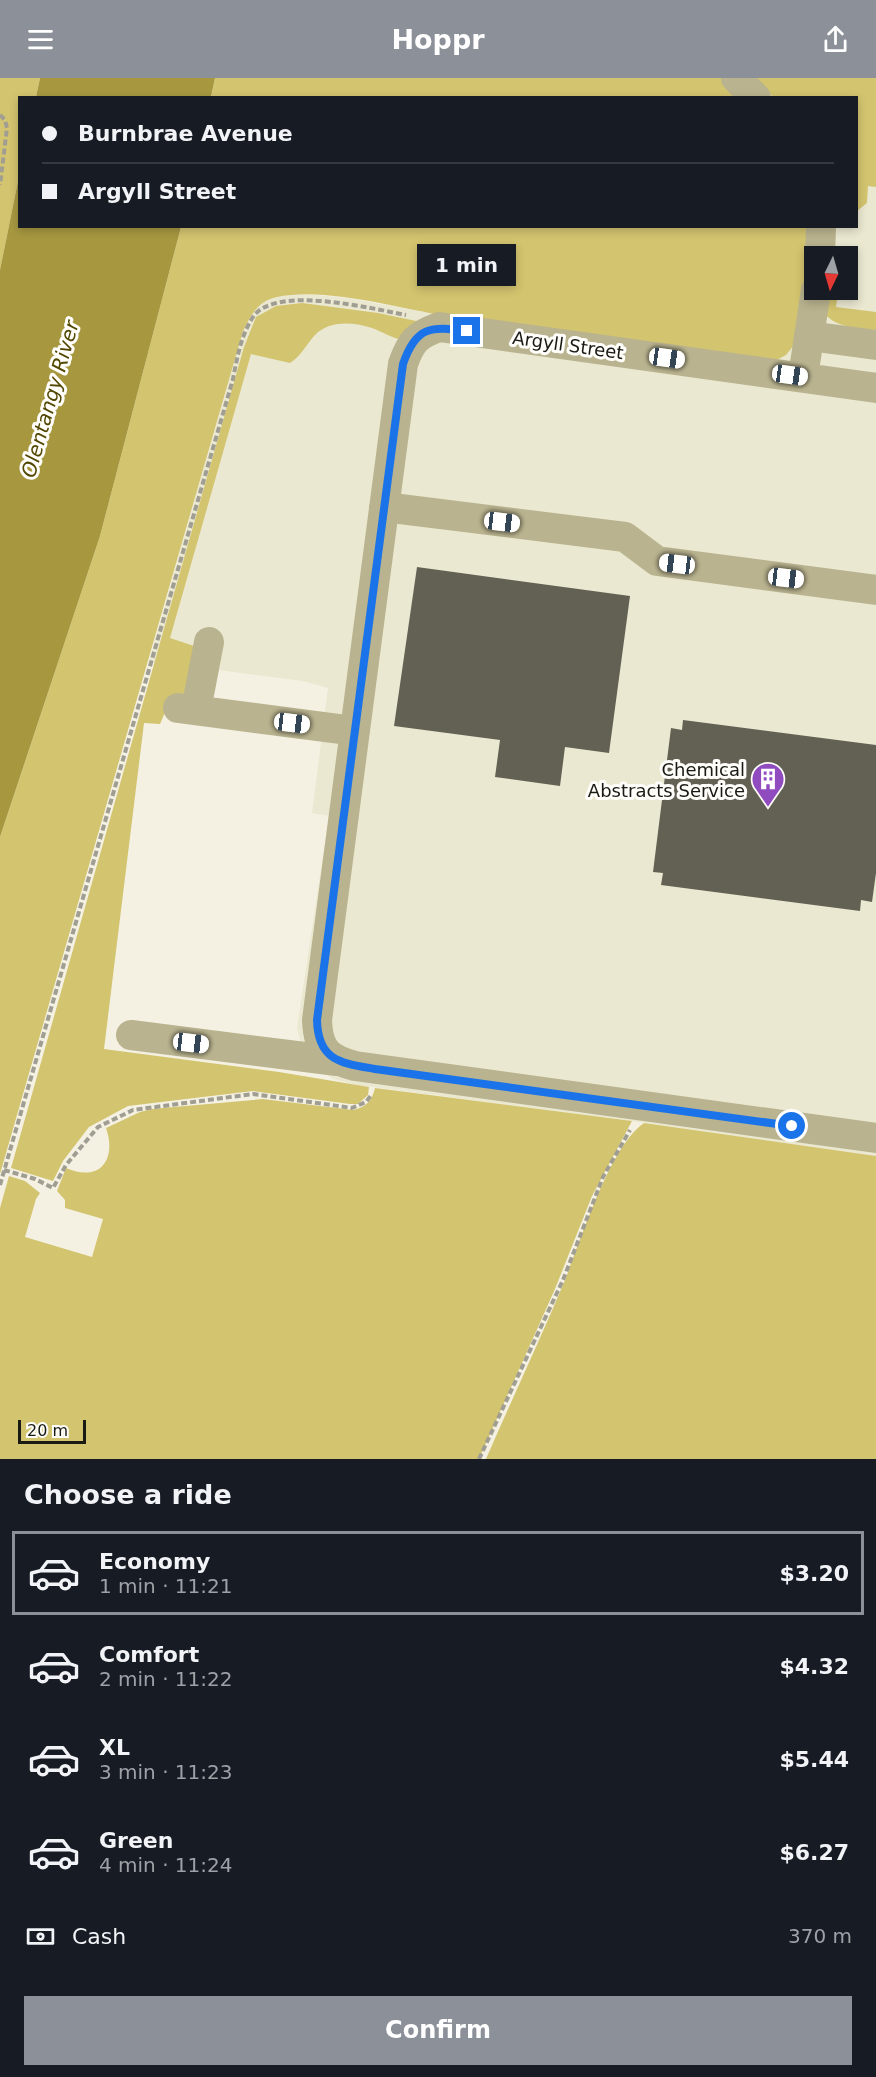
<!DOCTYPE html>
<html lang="en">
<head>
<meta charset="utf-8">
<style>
  :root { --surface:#171b24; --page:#20242c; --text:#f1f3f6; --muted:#9ea1a6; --line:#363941; --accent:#8c9099 }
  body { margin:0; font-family:"DejaVu Sans",sans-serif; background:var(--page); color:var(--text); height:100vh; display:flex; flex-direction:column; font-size:22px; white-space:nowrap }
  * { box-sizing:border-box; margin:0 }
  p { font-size:20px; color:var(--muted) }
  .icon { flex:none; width:33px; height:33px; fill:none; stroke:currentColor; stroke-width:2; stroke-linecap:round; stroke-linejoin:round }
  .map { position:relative; height:1381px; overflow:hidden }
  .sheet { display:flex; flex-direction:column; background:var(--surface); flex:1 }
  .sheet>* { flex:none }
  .banner { position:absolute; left:18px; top:18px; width:840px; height:132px; border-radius:0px; box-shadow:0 3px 9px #0003; display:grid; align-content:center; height:132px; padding:0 24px; background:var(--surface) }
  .needle { width:39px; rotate:185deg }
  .controls { position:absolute; left:804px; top:168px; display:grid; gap:12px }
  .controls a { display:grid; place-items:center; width:54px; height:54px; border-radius:0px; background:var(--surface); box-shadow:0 3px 9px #0003; font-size:30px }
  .scale { position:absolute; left:18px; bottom:15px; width:68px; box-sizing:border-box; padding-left:6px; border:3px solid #1a1a14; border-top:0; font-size:16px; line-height:21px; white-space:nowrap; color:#1a1a14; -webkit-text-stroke:4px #fffefb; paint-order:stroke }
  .end { position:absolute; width:27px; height:27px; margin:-14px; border:8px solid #1a73e8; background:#fff; box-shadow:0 0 0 3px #fff }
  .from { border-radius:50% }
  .bubble { position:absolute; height:42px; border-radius:0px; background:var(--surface); box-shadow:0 3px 9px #0003; font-size:20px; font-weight:700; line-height:42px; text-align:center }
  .car { position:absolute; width:18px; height:36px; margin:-18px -9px; border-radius:8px; box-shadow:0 0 4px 2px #0007; background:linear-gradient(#fff 24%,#345 0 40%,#fff 0 76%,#345 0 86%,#fff 0) }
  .banner b { display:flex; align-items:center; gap:21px; height:57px; font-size:22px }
  .banner b+b { border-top:2px solid var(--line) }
  .banner i { width:15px; height:15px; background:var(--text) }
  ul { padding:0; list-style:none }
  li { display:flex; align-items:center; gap:18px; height:84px; margin:0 12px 9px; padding:0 12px; border:3px solid transparent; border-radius:0px }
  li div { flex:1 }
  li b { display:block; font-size:22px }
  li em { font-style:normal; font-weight:700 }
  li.current { border-color:var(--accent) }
  li>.icon { width:54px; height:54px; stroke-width:1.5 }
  h2 { padding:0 24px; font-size:27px; line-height:72px }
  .pay { display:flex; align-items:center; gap:15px; height:66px; padding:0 24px; font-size:22px }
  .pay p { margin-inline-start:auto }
  .action { display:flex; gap:12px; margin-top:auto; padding:12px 24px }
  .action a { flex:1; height:69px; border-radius:0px; background:var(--accent); color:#fff; font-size:24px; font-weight:700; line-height:69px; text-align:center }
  header { display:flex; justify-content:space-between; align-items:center; height:78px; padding:0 24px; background:var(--accent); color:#fff; font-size:27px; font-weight:700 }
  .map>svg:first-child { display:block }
</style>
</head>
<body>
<header><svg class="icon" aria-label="menu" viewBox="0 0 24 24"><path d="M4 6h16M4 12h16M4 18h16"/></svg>Hoppr<svg class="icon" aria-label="share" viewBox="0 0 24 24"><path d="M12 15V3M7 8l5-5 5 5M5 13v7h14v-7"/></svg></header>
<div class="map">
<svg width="876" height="1381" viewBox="0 0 876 1381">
  <rect width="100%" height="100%" fill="#f4f1e2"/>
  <!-- built -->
  <path fill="#ebe8d1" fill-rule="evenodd" d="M721 0H876V1078L632 1043 357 1007 333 1001 314 987 302 970 297 950 329 738 312 735 328 610 303 603 149 583 243 252 253 233 262 225 275 219 296 216 317 217 347 220 457 240 811 149 856 148V20L742 19ZM814 178H848V212H814Z"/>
  <!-- green -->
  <path fill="#d3c46f" d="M0 0H40L36 19 20 20 19 98 0 192Z
    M215 0H721L742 19 211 20Z
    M754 0H876V109L868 108 867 125 857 133 856 20 773 19Z
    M181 149H811L799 243 794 267 786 277 773 284C668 269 562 257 457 240 406 232 325 208 277 219 258 223 251 237 243 253L0 1096V759L100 458Z
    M829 212H837L838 215 836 229 876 234V252C860 250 837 250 826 237Z
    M302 225 378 235 421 244 402 262C390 259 383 254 372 250 354 244 329 242 315 257 305 268 303 276 290 285L251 276 170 560 197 569 190 618 170 623 160 646 144 645 104 971 279 994 369 1009 368 1017 358 1026H350L253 1013 128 1028 89 1049 63 1083 53 1103 11 1090 244 269 256 239 276 228Z
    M375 1010 632 1043 592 1118 555 1211 479 1381H0V1130L9 1098 25 1103 40 1115 36 1121 25 1159 92 1179 103 1141 65 1130V1122L57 1113 66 1090C100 1105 117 1081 106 1050L140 1034 152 1031 263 1021 353 1032C366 1029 372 1023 375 1010Z
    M644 1045 876 1078V1381H486C512 1321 540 1262 565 1202 581 1162 610 1068 644 1045Z"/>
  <!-- water -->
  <path fill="#a79840" d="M40 0H215L211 19H36Z
    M19 98 20 148 181 149 100 458 0 759V192Z"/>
  <!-- building -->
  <path fill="#636154" d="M417 489 630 518 609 675 565 669 560 708 495 699 500 662 394 648Z
    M683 642 876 667V795L872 824 861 822 860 833 661 807 663 795 653 794 671 650 682 652Z"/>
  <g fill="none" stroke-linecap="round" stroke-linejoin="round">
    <!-- path -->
    <path stroke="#a09e93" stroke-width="4" stroke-dasharray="6 3" stroke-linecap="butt" d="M0 37 5 42 7 50 0 107
      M4 1092 35 1101 53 1110 66 1087 98 1049 133 1032 253 1016 352 1030 366 1024 372 1016
      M0 1107 233 301C237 280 241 257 253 239 275 206 373 231 406 237
      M479 1381 563 1202 603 1099 630 1052"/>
    <!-- minor -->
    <path stroke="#b9b38f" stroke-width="30" d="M736 0 756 20
      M820 178 821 148
      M809 258 876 267
      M803 299 816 212
      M876 310 439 249C417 257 411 263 403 286L317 942C318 972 328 981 355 988L876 1060
      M384 429 625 459 657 483 876 512
      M178 630 355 653
      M196 632 209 564
      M131 957 337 983"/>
  </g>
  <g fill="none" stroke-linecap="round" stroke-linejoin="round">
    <!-- route -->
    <path stroke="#1a73e8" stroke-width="8" d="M467 253C431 248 416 248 403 286L317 942C318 983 341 985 375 991L792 1048"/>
  </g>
  <!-- icons -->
  <defs>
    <g id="building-pin" transform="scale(1.725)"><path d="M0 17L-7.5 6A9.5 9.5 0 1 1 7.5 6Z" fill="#904bbe" stroke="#fffefb"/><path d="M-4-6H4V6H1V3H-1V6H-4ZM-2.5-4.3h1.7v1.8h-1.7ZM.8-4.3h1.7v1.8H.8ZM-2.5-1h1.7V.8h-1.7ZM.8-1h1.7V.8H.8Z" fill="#fff"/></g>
  </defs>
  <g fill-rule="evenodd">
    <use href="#building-pin" x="768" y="701"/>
  </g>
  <g text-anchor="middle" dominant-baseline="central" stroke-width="6" stroke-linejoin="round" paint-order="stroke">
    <!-- street labels -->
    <g font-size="18" fill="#1a1a14" stroke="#fffefb">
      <text transform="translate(568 267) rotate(8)">Argyll Street</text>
    </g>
    <!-- poi labels -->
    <g font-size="18" fill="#1a1a14" stroke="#fffefb" text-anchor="end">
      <text x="745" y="691">Chemical<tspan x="745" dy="21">Abstracts Service</tspan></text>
    </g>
    <!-- water labels -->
    <g font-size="20" font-style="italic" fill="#524700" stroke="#fffefb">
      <text transform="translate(50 321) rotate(-74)">Olentangy River</text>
    </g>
  </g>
</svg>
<div class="controls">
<a><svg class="needle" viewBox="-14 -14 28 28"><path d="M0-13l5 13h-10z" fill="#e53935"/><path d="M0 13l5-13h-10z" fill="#9ea1a6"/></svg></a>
</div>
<div class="scale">20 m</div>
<i class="end from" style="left:792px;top:1048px"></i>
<i class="end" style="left:467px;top:253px"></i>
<div class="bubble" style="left:417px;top:166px;width:99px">1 min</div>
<i class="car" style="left:667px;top:280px;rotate:98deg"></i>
<i class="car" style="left:790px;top:297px;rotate:98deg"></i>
<i class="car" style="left:502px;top:444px;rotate:97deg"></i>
<i class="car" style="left:677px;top:486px;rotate:277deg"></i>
<i class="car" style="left:786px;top:500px;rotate:97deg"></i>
<i class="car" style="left:292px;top:645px;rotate:97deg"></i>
<i class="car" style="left:191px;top:965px;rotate:97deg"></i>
<div class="banner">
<b><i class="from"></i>Burnbrae Avenue</b>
<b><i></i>Argyll Street</b>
</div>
</div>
<section class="sheet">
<h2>Choose a ride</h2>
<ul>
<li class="current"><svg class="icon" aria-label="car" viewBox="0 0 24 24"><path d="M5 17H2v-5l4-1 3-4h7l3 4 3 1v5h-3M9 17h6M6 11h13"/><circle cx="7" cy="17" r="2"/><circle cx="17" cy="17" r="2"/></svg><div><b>Economy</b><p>1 min · 11:21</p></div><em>$3.20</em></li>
<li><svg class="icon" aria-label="car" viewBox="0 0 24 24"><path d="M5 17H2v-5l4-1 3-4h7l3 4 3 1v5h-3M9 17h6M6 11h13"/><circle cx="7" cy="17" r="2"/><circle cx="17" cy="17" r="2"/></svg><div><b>Comfort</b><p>2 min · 11:22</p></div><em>$4.32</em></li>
<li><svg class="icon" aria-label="car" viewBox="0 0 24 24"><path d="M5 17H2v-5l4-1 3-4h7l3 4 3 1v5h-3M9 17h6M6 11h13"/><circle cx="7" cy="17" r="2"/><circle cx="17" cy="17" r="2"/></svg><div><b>XL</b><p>3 min · 11:23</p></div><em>$5.44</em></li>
<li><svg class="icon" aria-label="car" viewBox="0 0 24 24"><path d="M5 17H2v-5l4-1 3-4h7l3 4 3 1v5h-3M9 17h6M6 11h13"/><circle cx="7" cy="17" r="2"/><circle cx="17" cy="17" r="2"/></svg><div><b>Green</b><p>4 min · 11:24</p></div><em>$6.27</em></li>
</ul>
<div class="pay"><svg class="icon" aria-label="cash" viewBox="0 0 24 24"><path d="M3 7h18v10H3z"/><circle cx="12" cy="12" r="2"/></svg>Cash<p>370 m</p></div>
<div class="action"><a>Confirm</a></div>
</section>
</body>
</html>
